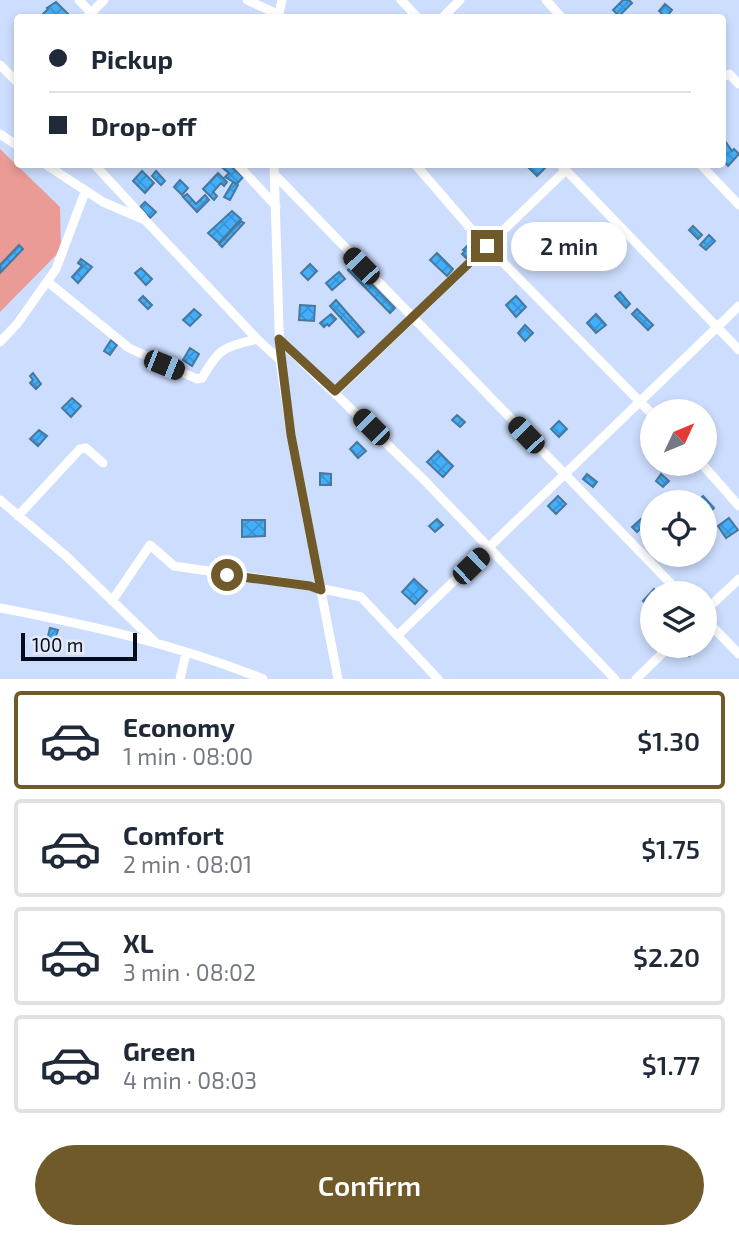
<!DOCTYPE html>
<html lang="en">
<head>
<meta charset="utf-8">
<style>
  :root { --surface:#fff; --page:#f2f2f3; --text:#1f2937; --muted:#747a83; --line:#e0e1e3; --accent:#715a2a }
  body { margin:0; font-family:"Exo 2",sans-serif; background:var(--page); color:var(--text); height:100vh; display:flex; flex-direction:column; font-size:26px; white-space:nowrap }
  * { box-sizing:border-box; margin:0 }
  p { font-size:23px; color:var(--muted) }
  .icon { flex:none; width:38px; height:38px; fill:none; stroke:currentColor; stroke-width:2; stroke-linecap:round; stroke-linejoin:round }
  .map { position:relative; height:679px; overflow:hidden }
  .sheet { display:flex; flex-direction:column; background:var(--surface); flex:1 }
  .sheet>* { flex:none }
  .top-card { position:absolute; left:14px; top:14px; width:712px; height:154px; border-radius:7px; box-shadow:0 4px 10px #0003; display:grid; align-content:center; height:154px; padding:0 35px; background:var(--surface) }
  .needle { width:46px; rotate:46deg }
  .fabs { position:absolute; left:640px; top:399px; display:grid; gap:14px }
  .fabs a { display:grid; place-items:center; width:77px; height:77px; border-radius:50%; background:var(--surface); box-shadow:0 4px 10px #0003; font-size:35px }
  .scale { position:absolute; left:21px; bottom:18px; width:116px; box-sizing:border-box; padding-left:7px; border:4px solid #040b1d; border-top:0; font-size:19px; line-height:24px; white-space:nowrap; color:#040b1d; -webkit-text-stroke:5px #e4eaf5; paint-order:stroke }
  .end { position:absolute; width:32px; height:32px; margin:-16px; border:9px solid #715a2a; background:#fff; box-shadow:0 0 0 4px #fff }
  .from { border-radius:50% }
  .bubble { position:absolute; height:49px; border-radius:24px; background:var(--surface); box-shadow:0 4px 10px #0003; font-size:23px; font-weight:600; line-height:49px; text-align:center }
  .car { position:absolute; width:21px; height:42px; margin:-21px -10px; border-radius:9px; box-shadow:0 0 5px 2px #0007; background:linear-gradient(#222 24%,#8ab4d8 0 40%,#222 0 76%,#8ab4d8 0 86%,#222 0) }
  .top-card b { display:flex; align-items:center; gap:24px; height:66px; font-size:26px }
  .top-card b+b { border-top:2px solid var(--line) }
  .top-card i { width:18px; height:18px; background:var(--text) }
  ul { padding:12px 0 0; list-style:none }
  li { display:flex; align-items:center; gap:21px; height:98px; margin:0 14px 10px; padding:0 21px; border:4px solid var(--line); border-radius:7px }
  li div { flex:1 }
  li b { display:block; font-size:26px }
  li em { font-style:normal; font-weight:600 }
  li.on { border-color:var(--accent) }
  li>.icon { width:63px; height:63px; stroke-width:1.5 }
  .cta { display:flex; gap:14px; margin-top:auto; padding:14px 35px }
  .cta a { flex:1; height:80px; border-radius:42px; background:var(--accent); color:#fff; font-size:28px; font-weight:600; line-height:80px; text-align:center }
  .map>svg:first-child { display:block }
</style>
</head>
<body>
<div class="map">
<svg width="739" height="679" viewBox="0 0 739 679">
  <defs>
    <pattern id="building-cross-hatch" width="8" height="8" patternUnits="userSpaceOnUse" patternTransform="scale(1.75)"><rect width="8" height="8" fill="#43aef9"/><path d="M0 0l8 8M0 8l8-8" fill="none" stroke="#3994d5"/></pattern>
  </defs>
  <rect width="100%" height="100%" fill="#cdddfd"/>
  <!-- park -->
  <path fill="#ea9b96" d="M0 149 60 207 61 250 0 312Z"/>
  <!-- building -->
  <path fill="url(#building-cross-hatch)" stroke="#48789e" stroke-width="2" d="M623 0H629L632 3 619 16 613 10Z
    M56 2 69 15 67 18H39L48 9 47 8Z
    M665 4 672 10 666 18 659 11Z
    M723 138 732 151 734 149 739 154 728 166 723 160 725 158Z
    M228 164 243 177 237 184 225 177 229 173 219 165Z
    M530 164H545L547 166 537 176 528 167Z
    M142 171 154 183 145 193 133 181Z
    M156 171 165 181 161 185 152 176Z
    M218 173 227 182 224 186 221 183 213 192 217 196 214 200 203 189Z
    M180 180 188 188 182 195 174 187Z
    M233 182 238 185 230 200 224 197Z
    M187 194 196 204 205 195 209 200 197 212 183 197Z
    M145 202 156 212 150 218 140 207Z
    M232 211 241 219 219 243 208 233Z
    M241 221 244 223 222 247 219 244Z
    M693 226 702 235 698 239 689 230Z
    M709 235 715 241 706 250 700 245Z
    M472 241 478 247 466 258 462 254 465 251 463 250Z
    M584 243 592 251 584 259 576 251Z
    M19 245 23 249 0 273V265Z
    M543 250 549 256 541 263 535 257Z
    M437 253 453 269 447 276 430 260Z
    M81 259 92 267 78 283 72 277 82 266 78 263Z
    M310 264 317 271 308 280 301 273Z
    M353 265 395 308 390 313 348 270Z
    M141 268 152 279 146 285 135 273Z
    M339 272 345 279 332 290 326 283Z
    M620 292 630 304 626 308 615 296Z
    M143 296 152 305 148 309 139 300Z
    M516 296 526 307 516 317 506 305Z
    M336 300 364 332 358 337 330 306Z
    M300 305 315 306 314 321 299 320Z
    M194 309 201 315 190 326 183 320Z
    M637 309 653 325 648 330 632 314Z
    M331 314 336 319 329 326 327 324 324 327 320 323Z
    M596 314 606 325 596 333 587 323Z
    M525 325 533 333 525 341 518 333Z
    M111 340 117 345 110 355 104 351Z
    M190 348 199 354 192 366 183 360Z
    M33 373 41 384 36 389 30 383 33 380 30 376Z
    M72 398 81 406 71 417 62 408Z
    M457 415 465 422 460 427 452 420Z
    M559 421 567 429 559 437 551 429Z
    M39 430 47 436 38 446 30 439Z
    M357 442 366 451 358 458 350 449Z
    M438 451 453 466 443 477 427 462Z
    M320 473 331 474V485H320Z
    M587 474 597 482 593 487 583 479Z
    M661 474 669 481 663 487 656 481Z
    M558 496 566 504 556 514 548 506Z
    M703 496 714 508 705 517V502H697Z
    M729 518 738 530 726 538 718 526Z
    M437 519 443 525 435 532 429 526Z
    M641 519 645 524 637 532 632 527Z
    M242 520H265V536L242 537Z
    M414 579 427 591 415 604 402 592Z
    M654 589 658 593H653L652 609 643 601Z
    M50 628 58 630 54 642 47 640Z
    M684 646H694L697 649 689 656 682 648Z"/>
  <g fill="none" stroke-linecap="round" stroke-linejoin="round">
    <!-- street -->
    <path stroke="#fff" stroke-width="9" d="M79 0 96 18
      M247 0 271 11 279 18
      M401 0 418 18
      M546 0 562 18
      M86 18 104 0
      M278 18 282 0
      M442 18 460 0
      M0 65 18 83
      M723 77 729 74 739 84
      M0 134 18 146
      M45 164 103 202 145 220 257 339 280 360
      M94 164 143 217
      M237 164 276 206
      M274 164 280 360 291 435 338 679
      M415 164 477 236 653 415
      M560 164 739 350
      M700 164 739 205
      M275 175 680 593
      M48 282 129 348 197 379 202 378C220 347 223 348 257 339
      M279 339 425 481 615 679
      M0 342 17 324 56 269 85 192
      M335 392 566 170
      M702 464 739 506
      M0 500 66 556 156 643
      M18 516 80 449 86 448 103 463
      M112 601 150 545 174 566 310 586 361 597 438 679
      M0 608C89 625 179 645 263 679
      M705 611 739 579
      M705 619 739 654
      M399 634 739 306
      M180 679 186 653
      M636 679 670 646"/>
  </g>
  <g fill="none" stroke-linecap="round" stroke-linejoin="round">
    <!-- route -->
    <path stroke="#715a2a" stroke-width="9" d="M227 575 310 586 321 590 291 435 279 339 335 391 487 246"/>
  </g>
</svg>
<div class="fabs">
<a><svg class="needle" viewBox="-14 -14 28 28"><path d="M0-13l5 13h-10z" fill="#e53935"/><path d="M0 13l5-13h-10z" fill="#747a83"/></svg></a>
<a><svg class="icon" aria-label="locate" viewBox="0 0 24 24"><circle cx="12" cy="12" r="6"/><path d="M12 2v4M12 18v4M2 12h4M18 12h4"/></svg></a>
<a><svg class="icon" aria-label="layers" viewBox="0 0 24 24"><path d="M12 4l9 5-9 5-9-5zM3 14l9 5 9-5"/></svg></a>
</div>
<div class="scale">100 m</div>
<i class="end from" style="left:227px;top:575px"></i>
<i class="end" style="left:487px;top:246px"></i>
<div class="bubble" style="left:511px;top:222px;width:116px">2 min</div>
<i class="car" style="left:361px;top:266px;rotate:316deg"></i>
<i class="car" style="left:164px;top:365px;rotate:112deg"></i>
<i class="car" style="left:371px;top:427px;rotate:315deg"></i>
<i class="car" style="left:526px;top:435px;rotate:316deg"></i>
<i class="car" style="left:471px;top:566px;rotate:46deg"></i>
<div class="top-card">
<b><i class="from"></i>Pickup</b>
<b><i></i>Drop-off</b>
</div>
</div>
<section class="sheet">
<ul>
<li class="on"><svg class="icon" aria-label="car" viewBox="0 0 24 24"><path d="M5 17H2v-5l4-1 3-4h7l3 4 3 1v5h-3M9 17h6M6 11h13"/><circle cx="7" cy="17" r="2"/><circle cx="17" cy="17" r="2"/></svg><div><b>Economy</b><p>1 min · 08:00</p></div><em>$1.30</em></li>
<li><svg class="icon" aria-label="car" viewBox="0 0 24 24"><path d="M5 17H2v-5l4-1 3-4h7l3 4 3 1v5h-3M9 17h6M6 11h13"/><circle cx="7" cy="17" r="2"/><circle cx="17" cy="17" r="2"/></svg><div><b>Comfort</b><p>2 min · 08:01</p></div><em>$1.75</em></li>
<li><svg class="icon" aria-label="car" viewBox="0 0 24 24"><path d="M5 17H2v-5l4-1 3-4h7l3 4 3 1v5h-3M9 17h6M6 11h13"/><circle cx="7" cy="17" r="2"/><circle cx="17" cy="17" r="2"/></svg><div><b>XL</b><p>3 min · 08:02</p></div><em>$2.20</em></li>
<li><svg class="icon" aria-label="car" viewBox="0 0 24 24"><path d="M5 17H2v-5l4-1 3-4h7l3 4 3 1v5h-3M9 17h6M6 11h13"/><circle cx="7" cy="17" r="2"/><circle cx="17" cy="17" r="2"/></svg><div><b>Green</b><p>4 min · 08:03</p></div><em>$1.77</em></li>
</ul>
<div class="cta"><a>Confirm</a></div>
</section>
</body>
</html>
